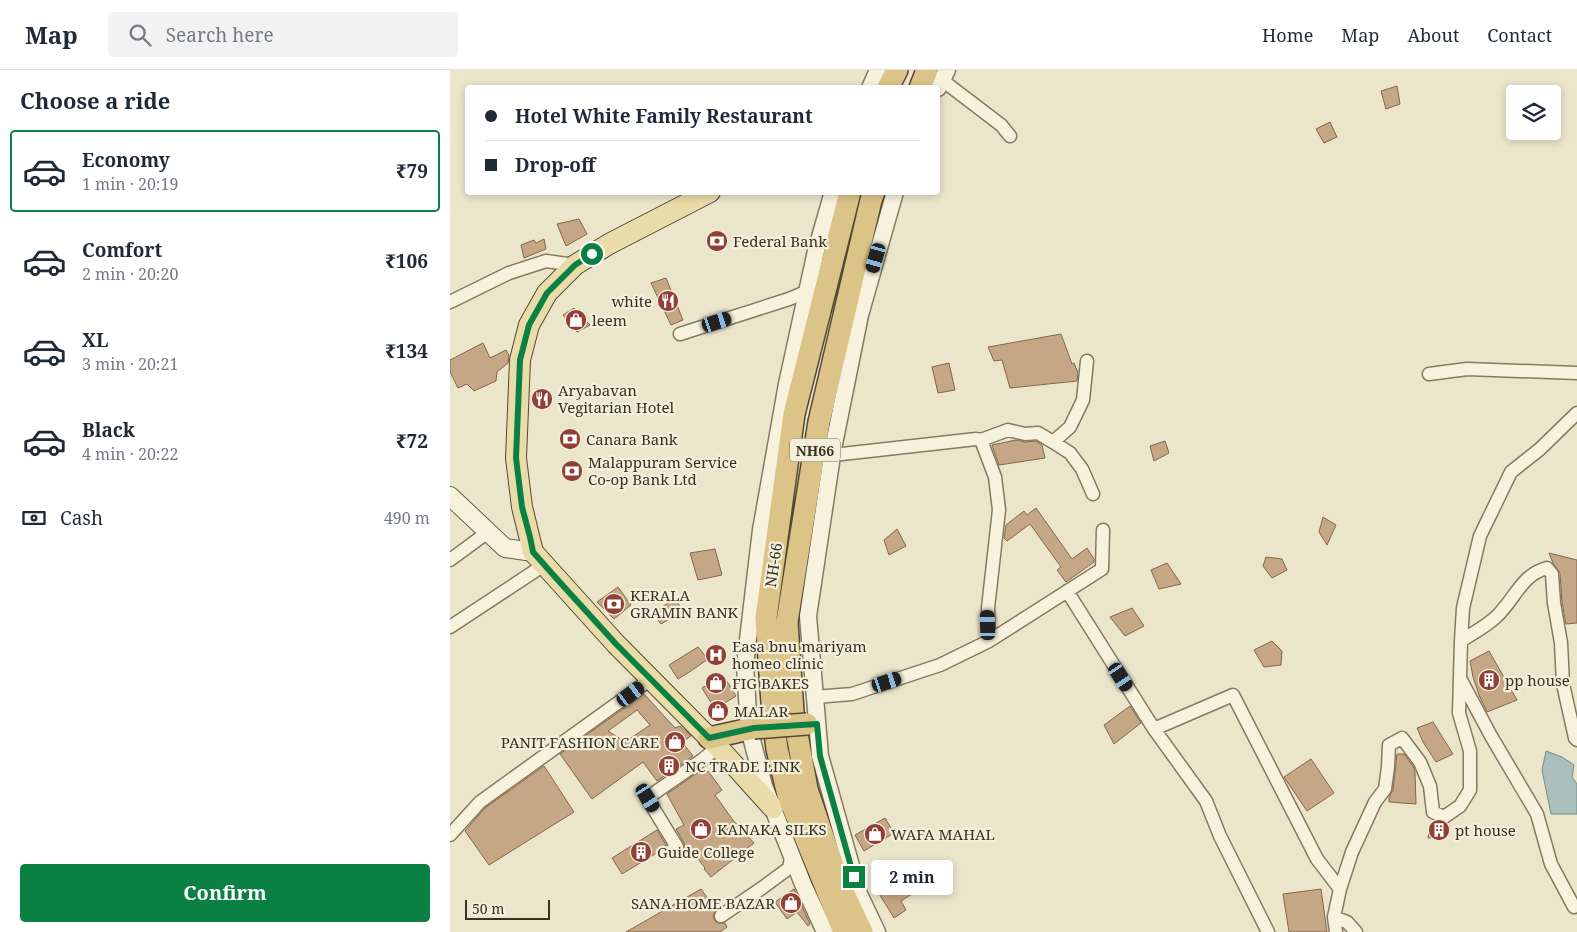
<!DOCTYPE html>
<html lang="en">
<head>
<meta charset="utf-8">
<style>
  :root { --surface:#fff; --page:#f2f2f3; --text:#1f2937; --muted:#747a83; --line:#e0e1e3; --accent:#0b8043 }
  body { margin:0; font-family:"Noto Serif",serif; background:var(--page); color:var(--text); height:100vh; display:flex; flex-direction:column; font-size:19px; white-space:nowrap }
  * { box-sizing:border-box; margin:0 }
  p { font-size:16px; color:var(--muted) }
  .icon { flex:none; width:28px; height:28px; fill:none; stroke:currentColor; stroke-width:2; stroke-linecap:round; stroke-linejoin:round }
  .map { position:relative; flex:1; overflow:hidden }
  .sheet { display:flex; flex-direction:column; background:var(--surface); width:450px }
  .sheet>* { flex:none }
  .top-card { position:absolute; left:15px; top:15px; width:475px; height:110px; border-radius:5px; box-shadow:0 2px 8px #0003; display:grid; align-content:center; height:110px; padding:0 20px; background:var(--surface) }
  .controls { position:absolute; left:1056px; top:15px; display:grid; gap:10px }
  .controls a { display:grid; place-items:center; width:55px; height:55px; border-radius:5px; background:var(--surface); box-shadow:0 2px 8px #0003; font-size:25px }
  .scale { position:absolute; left:15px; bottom:12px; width:85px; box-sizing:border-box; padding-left:5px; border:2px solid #393023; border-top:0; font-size:14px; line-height:18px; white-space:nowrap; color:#393023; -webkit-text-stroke:4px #f3efdb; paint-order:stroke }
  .end { position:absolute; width:22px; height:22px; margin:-11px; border:6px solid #0b8043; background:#fff; box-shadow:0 0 0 2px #fff }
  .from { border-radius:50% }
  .bubble { position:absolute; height:35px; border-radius:5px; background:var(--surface); box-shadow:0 2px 8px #0003; font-size:16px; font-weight:700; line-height:35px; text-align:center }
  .car { position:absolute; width:15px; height:30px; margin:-15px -8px; border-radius:6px; box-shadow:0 0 4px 1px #0007; background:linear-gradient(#222 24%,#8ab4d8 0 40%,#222 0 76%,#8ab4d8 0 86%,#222 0) }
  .top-card b { display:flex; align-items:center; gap:18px; height:48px; font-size:19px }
  .top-card b+b { border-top:1px solid var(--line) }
  .top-card i { width:12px; height:12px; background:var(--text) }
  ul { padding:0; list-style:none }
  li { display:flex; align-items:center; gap:15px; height:82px; margin:0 10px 8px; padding:0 10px; border:2px solid transparent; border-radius:5px }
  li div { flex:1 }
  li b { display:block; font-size:19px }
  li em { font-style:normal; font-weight:700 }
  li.active { border-color:var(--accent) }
  li>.icon { width:45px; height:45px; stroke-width:1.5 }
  h2 { padding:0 20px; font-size:22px; line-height:60px }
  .pay { display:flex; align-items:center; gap:12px; height:55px; padding:0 20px; font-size:19px }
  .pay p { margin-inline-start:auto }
  .action { display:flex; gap:10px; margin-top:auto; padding:10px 20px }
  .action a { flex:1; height:58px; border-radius:5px; background:var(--accent); color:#fff; font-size:20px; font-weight:700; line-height:58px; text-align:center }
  header { display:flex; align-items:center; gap:30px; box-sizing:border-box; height:70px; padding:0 25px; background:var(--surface); border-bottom:1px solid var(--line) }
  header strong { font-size:24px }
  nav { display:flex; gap:28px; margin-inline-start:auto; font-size:18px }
  .search { width:350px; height:45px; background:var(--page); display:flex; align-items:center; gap:12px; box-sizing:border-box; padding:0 18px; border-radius:5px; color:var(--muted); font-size:19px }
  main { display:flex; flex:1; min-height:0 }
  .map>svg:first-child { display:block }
</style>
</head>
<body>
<header>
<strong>Map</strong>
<div class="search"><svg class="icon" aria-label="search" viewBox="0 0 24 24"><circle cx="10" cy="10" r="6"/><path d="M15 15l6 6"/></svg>Search here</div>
<nav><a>Home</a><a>Map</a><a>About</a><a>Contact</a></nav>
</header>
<main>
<section class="sheet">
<h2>Choose a ride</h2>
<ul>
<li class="active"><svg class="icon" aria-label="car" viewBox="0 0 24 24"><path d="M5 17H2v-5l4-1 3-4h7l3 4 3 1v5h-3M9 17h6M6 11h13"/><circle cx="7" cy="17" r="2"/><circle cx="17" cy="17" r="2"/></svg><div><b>Economy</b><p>1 min · 20:19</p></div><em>₹79</em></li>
<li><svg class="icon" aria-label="car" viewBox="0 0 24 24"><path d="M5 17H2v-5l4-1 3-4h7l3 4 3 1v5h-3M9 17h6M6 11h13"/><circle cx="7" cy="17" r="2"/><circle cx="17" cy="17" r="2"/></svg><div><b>Comfort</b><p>2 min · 20:20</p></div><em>₹106</em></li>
<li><svg class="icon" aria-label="car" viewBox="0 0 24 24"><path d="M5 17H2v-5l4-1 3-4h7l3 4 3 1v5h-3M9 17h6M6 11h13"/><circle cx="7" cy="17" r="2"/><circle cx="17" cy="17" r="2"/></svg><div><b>XL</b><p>3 min · 20:21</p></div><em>₹134</em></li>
<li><svg class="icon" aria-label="car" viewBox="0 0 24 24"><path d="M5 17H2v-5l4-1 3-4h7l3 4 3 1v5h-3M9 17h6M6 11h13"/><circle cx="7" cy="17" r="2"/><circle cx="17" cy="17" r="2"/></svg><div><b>Black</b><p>4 min · 20:22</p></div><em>₹72</em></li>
</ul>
<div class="pay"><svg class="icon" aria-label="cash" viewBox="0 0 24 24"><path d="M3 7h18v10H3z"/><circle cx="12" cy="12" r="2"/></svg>Cash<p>490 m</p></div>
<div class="action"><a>Confirm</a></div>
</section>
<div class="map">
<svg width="1127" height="862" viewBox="0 0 1127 862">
  <rect width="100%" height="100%" fill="#ebe5cc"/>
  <!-- water -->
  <path fill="#abc0bc" stroke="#728e8a" d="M1096 681 1112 687 1124 695 1122 707 1127 714V744H1101L1092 700Z"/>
  <!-- building -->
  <path fill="#c5a785" stroke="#836749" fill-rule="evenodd" d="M947 16 950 34 936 39 931 21Z
    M880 52 887 67 874 73 866 59Z
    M129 149 137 164 116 176 107 154Z
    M94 169 96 179 74 188 71 175 84 170 86 173Z
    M216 208 233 250 221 255 201 213Z
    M124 238 140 255 127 262 113 245Z
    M611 264 622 294 624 293 628 303 627 311 560 318 552 290 544 291 538 277Z
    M33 273 40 288 56 280 59 285 58 293 47 302 46 311 24 321 17 314 8 318 0 302V290Z
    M499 293 505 320 488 323 482 297Z
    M566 370 575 372 586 371 592 375 595 388 549 395 542 375Z
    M715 371 719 383 704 391 700 376Z
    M586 438 622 489 637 478 644 489V492L616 512 607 500 611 497 580 454 557 471 554 468 556 455 574 441 577 445Z
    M873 447 886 455 877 475 869 462Z
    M447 459 456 476 439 485 434 470Z
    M265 479 272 505 248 510 240 483Z
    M1099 483 1127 490V553L1116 554 1112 532 1110 503 1103 493Z
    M816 487 832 489 837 500 822 508 813 496Z
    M717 493 731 514 709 519 701 500Z
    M168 517 181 535 164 549 147 532Z
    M225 529 233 541 211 554 203 544 210 538Z
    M682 538 694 556 675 566 660 547Z
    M822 571 832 581 831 595 814 597 804 580Z
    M248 577 258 589 241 601 228 609 219 595Z
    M1039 581 1067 630 1037 642 1029 625 1023 607 1020 591Z
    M273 605 286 626 265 639 252 618Z
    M194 624 225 658 230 656 241 666 232 672 243 686 207 711 193 692 142 729 110 684ZM187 640 200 655 175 672 158 661Z
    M680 636 691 653 664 674 654 655Z
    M983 652 1003 684 986 692 973 672 967 658Z
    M947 684H954L963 696 965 702 966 734 939 732V727L943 720Z
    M861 689 884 723 857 741 834 707Z
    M94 696 124 742 39 795 15 761 35 738Z
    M253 699 256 702 258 701 272 720 265 725 285 753H286L304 773 261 807 254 799 255 798 243 782 239 784 235 779 234 773 226 759 234 755 217 724Z
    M435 748 444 763 414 781 405 765Z
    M986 752 991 755 997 754 998 766 978 768 981 753Z
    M207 760 216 775 213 779 172 804 162 788Z
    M465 790 473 802 455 813 462 824 451 831 456 840 444 848 423 814 435 807 436 808Z
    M251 819 266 840 263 846 265 851 268 853H275L277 857 270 862H176Z
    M344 819 360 854 358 856 347 842 337 849 325 832Z
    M871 819 877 862H839L833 824Z"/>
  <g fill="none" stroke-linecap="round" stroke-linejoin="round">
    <!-- minor casing -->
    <g stroke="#877961" stroke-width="15">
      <path id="minor" d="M492 10 551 55 560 66
        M0 232 59 203 96 191 125 195
        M230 264 339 229 358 221
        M979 304 1017 299 1127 303
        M531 370 558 360 575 364 588 363 603 372 620 357 633 330 637 291
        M603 372 620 383 632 399 643 424
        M383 385 526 369 531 370 545 407 549 440 538 538 539 571
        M0 490 38 462
        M617 521 704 659 756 731 770 766 818 862
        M0 557 94 495
        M1011 571 1013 538 1030 466 1061 402 1090 379 1127 343
        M1011 610 1041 666 1087 744 1101 794 1124 837
        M365 627 402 624 490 595 539 571 652 499 653 460
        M704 659 783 625 867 789 890 819
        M0 765 30 732 201 609
        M221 781 227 777 197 728 252 690 268 677
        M271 846 312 818 339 798 342 784
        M884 847 897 852 906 862
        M886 862 884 847 890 819 902 782 925 732 935 719 938 697 939 675 952 668 970 692 980 716 983 742 994 747 1010 736 1020 720V681L1009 643 1011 571C1023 563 1037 556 1047 546 1065 529 1071 505 1097 498L1102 504 1104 533 1111 573 1113 614 1125 668 1127 670"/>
    </g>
    <!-- tertiary casing -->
    <g stroke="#877961" stroke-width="19">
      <path id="tertiary" d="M420 18 428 0
        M488 18 497 0
        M375 862 353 814 314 716 299 659 295 595 311 460 337 314 366 181 383 122
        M427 862 409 824 370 686 358 546 383 379 410 245 445 122"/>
    </g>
    <!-- secondary casing -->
    <g stroke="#695a44" stroke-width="20">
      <path id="secondary" d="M0 426 55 478 83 482"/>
    </g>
    <!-- primary casing -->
    <g stroke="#554734" stroke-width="22">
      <path id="primary" d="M260 122 159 174 125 195 97 223 79 255 70 290 66 388 72 437 83 482 166 574 268 677 323 738"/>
    </g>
    <!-- trunk casing -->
    <g stroke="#554734" stroke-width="24">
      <path id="trunk" d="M438 18 447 0
        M470 18 477 0
        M259 668 304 658
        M394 862 338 725 327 679 323 647 316 548 344 344 400 122
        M412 862 388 811 357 719 343 642 337 552 369 352 421 130 424 122"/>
    </g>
    <!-- minor -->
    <use href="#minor" stroke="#f6f2de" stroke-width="12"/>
    <!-- tertiary -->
    <use href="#tertiary" stroke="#f6f2de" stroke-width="16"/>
    <!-- secondary -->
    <use href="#secondary" stroke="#f6f2de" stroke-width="18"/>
    <!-- primary -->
    <use href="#primary" stroke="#e9dca8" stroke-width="20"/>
    <!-- trunk -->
    <use href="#trunk" stroke="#dcc488" stroke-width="21"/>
    <!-- trunk-bridge casing -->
    <g stroke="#554734" stroke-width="24" stroke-linecap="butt">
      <path id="trunk-bridge" d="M304 658 357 654"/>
    </g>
    <!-- trunk-bridge -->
    <use href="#trunk-bridge" stroke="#dcc488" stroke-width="21"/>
  </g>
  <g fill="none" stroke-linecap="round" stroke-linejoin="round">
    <!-- route -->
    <path stroke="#0b8043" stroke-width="6" d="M142 184 125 195 97 223 79 255 70 290 66 388 72 437 80 467 83 482 106 508 166 574 259 668 304 658 367 654 370 686 404 807"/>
  </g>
  <!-- icons -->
  <defs>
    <g id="bank-disc" transform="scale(1.125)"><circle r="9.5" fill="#904037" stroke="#f3efdb"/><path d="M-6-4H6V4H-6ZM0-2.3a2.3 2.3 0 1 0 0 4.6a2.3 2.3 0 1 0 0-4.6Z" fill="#fff"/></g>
    <g id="restaurant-disc" transform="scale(1.125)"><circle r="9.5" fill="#904037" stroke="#f3efdb"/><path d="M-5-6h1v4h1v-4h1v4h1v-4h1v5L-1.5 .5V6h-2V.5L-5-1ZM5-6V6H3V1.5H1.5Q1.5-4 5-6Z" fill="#fff"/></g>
    <g id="shop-disc" transform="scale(1.125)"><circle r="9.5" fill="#904037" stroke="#f3efdb"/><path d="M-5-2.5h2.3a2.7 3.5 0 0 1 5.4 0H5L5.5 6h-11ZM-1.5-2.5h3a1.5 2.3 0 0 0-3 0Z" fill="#fff"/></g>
    <g id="hospital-disc" transform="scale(1.125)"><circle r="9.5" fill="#904037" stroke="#f3efdb"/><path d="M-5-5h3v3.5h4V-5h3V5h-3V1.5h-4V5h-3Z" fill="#fff"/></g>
    <g id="building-disc" transform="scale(1.125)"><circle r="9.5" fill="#904037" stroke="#f3efdb"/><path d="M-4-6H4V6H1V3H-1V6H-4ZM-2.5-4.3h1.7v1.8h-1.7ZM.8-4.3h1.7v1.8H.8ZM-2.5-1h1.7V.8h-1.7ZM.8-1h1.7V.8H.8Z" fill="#fff"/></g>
  </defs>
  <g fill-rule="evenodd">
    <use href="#bank-disc" x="267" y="171"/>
    <use href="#restaurant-disc" x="218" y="231"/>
    <use href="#shop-disc" x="126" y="250"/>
    <use href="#restaurant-disc" x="92" y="329"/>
    <use href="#bank-disc" x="120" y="369"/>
    <use href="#bank-disc" x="122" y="401"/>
    <use href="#bank-disc" x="164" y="534"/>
    <use href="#hospital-disc" x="266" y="585"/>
    <use href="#building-disc" x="1039" y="610"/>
    <use href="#shop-disc" x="266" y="613"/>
    <use href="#shop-disc" x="268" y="641"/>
    <use href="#shop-disc" x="225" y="672"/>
    <use href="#building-disc" x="219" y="696"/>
    <use href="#shop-disc" x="251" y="759"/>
    <use href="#building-disc" x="989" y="760"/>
    <use href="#shop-disc" x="425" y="764"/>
    <use href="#building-disc" x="191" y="782"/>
    <use href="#shop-disc" x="341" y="833"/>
  </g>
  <g text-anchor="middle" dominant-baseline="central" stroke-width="4.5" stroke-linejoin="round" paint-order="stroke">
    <!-- shield labels -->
    <rect fill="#f3efdb" stroke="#71695a" stroke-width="1" x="340" y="368.5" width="50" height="23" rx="4"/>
    <g font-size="14" font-weight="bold" fill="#393023">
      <text x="365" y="380">NH66</text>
    </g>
    <!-- poi labels -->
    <g font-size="15" fill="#393023" stroke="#f3efdb" text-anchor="start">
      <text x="283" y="171">Federal Bank</text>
      <text x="202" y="231" text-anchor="end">white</text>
      <text x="142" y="250">leem</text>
      <text x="108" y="320">Aryabavan<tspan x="108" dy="17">Vegitarian Hotel</tspan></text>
      <text x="136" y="369">Canara Bank</text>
      <text x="138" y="392">Malappuram Service<tspan x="138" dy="17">Co-op Bank Ltd</tspan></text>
      <text x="180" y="525">KERALA<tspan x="180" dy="17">GRAMIN BANK</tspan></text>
      <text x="282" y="576">Easa bnu mariyam<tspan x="282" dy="17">homeo clinic</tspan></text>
      <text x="1055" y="610">pp house</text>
      <text x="282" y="613">FIG BAKES</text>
      <text x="284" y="641">MALAR</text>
      <text x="209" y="672" text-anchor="end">PANIT FASHION CARE</text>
      <text x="235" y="696">NC TRADE LINK</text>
      <text x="267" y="759">KANAKA SILKS</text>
      <text x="1005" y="760">pt house</text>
      <text x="441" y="764">WAFA MAHAL</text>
      <text x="207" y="782">Guide College</text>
      <text x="325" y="833" text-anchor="end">SANA HOME BAZAR</text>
    </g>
    <!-- street labels -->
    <g font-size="15" fill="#393023" stroke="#f3efdb">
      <text transform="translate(323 495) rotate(-82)">NH-66</text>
    </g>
  </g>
</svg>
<div class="controls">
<a><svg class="icon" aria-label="layers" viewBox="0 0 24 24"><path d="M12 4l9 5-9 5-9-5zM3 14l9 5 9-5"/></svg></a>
</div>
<div class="scale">50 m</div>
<i class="end from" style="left:142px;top:184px"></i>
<i class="end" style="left:404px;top:807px"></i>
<div class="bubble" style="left:421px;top:790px;width:82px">2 min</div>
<i class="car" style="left:426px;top:188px;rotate:196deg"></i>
<i class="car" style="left:267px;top:252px;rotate:72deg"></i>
<i class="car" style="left:538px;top:555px;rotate:358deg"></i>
<i class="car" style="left:671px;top:607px;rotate:147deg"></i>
<i class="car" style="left:437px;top:612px;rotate:72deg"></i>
<i class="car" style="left:181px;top:624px;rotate:53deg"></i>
<i class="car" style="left:198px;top:728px;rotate:148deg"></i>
<div class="top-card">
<b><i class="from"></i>Hotel White Family Restaurant</b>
<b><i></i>Drop-off</b>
</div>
</div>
</main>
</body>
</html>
